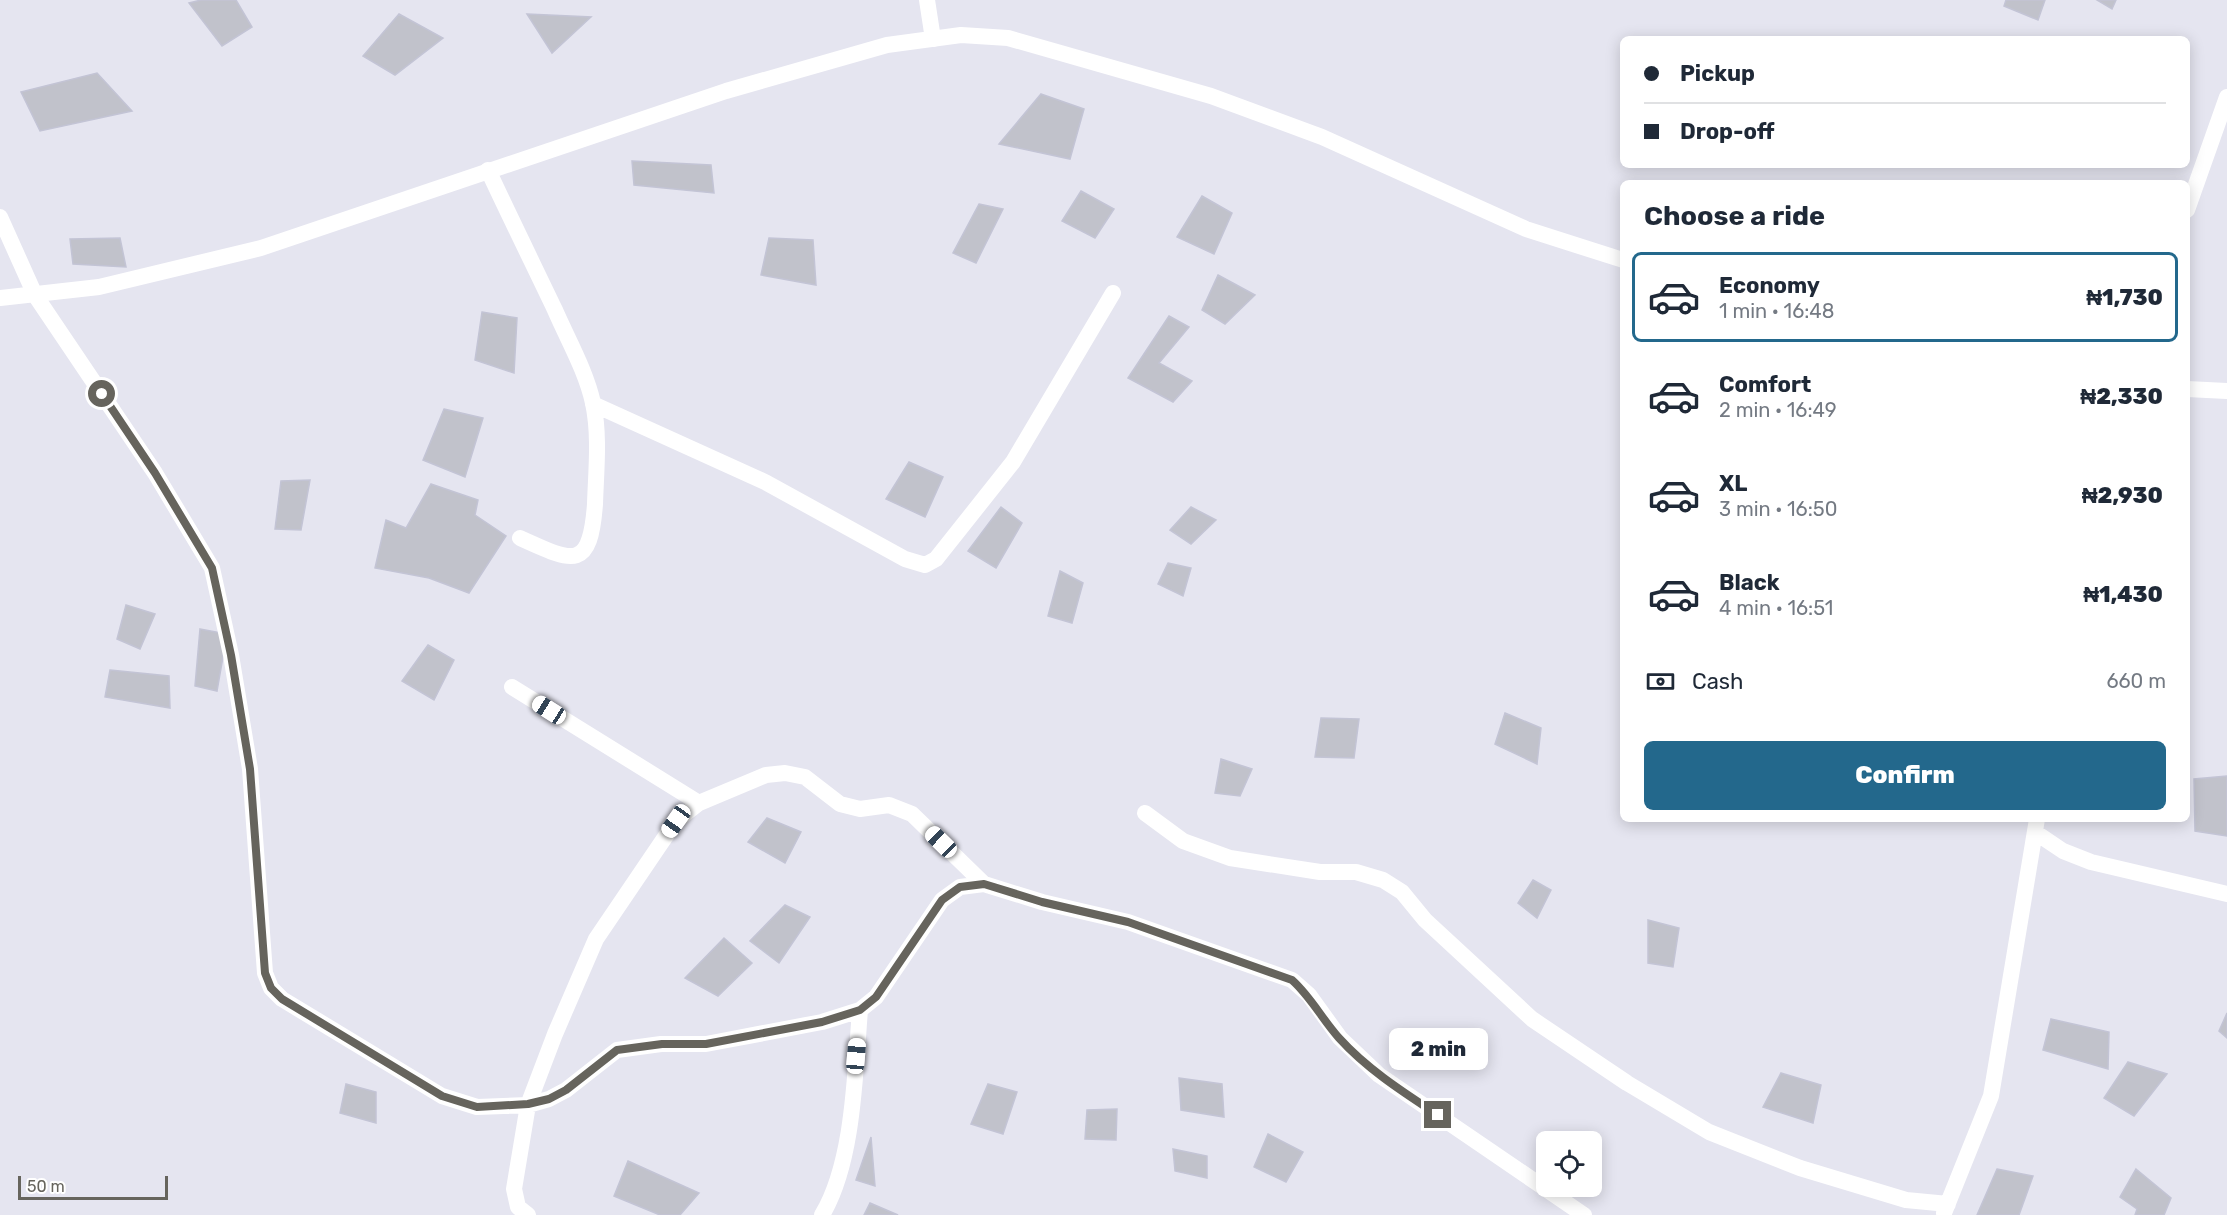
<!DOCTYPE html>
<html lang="en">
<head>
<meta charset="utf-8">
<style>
  :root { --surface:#fff; --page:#f6f6f7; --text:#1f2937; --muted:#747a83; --line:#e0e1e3; --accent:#23688c }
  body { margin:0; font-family:Rubik,sans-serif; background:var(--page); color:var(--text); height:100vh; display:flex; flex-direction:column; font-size:22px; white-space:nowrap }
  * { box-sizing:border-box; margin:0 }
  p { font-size:20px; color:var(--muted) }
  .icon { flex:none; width:33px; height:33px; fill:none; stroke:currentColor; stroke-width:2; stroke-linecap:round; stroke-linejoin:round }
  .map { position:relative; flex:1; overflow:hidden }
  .drawer { position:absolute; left:1620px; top:180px; width:570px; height:642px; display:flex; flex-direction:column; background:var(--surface); border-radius:9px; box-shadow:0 3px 15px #0003 }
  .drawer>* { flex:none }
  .banner { position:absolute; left:1620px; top:36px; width:570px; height:132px; border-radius:9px; box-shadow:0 3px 15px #0003; display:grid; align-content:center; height:132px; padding:0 24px; background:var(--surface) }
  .buttons { position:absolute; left:1536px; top:1131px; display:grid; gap:12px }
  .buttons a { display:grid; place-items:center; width:66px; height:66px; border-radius:9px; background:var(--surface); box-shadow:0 3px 15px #0003; font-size:30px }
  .scale { position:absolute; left:18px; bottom:15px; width:150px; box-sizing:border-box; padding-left:6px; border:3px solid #66645d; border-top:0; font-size:16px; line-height:21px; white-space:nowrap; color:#66645d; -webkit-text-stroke:4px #fff; paint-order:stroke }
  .end { position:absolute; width:27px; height:27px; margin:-14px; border:8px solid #66645d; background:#fff; box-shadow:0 0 0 3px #fff }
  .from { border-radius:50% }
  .bubble { position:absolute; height:42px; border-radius:9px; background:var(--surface); box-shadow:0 3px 15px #0003; font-size:20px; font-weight:800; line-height:42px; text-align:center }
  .car { position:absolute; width:18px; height:36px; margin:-18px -9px; border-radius:8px; box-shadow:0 0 4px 2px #0007; background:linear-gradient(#fff 24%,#345 0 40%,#fff 0 76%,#345 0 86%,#fff 0) }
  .banner b { display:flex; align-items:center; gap:21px; height:57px; font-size:22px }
  .banner b+b { border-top:2px solid var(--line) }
  .banner i { width:15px; height:15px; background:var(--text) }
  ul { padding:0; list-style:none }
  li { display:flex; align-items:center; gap:18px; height:90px; margin:0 12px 9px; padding:0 12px; border:3px solid transparent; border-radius:9px }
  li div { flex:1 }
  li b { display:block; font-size:22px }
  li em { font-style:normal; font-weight:800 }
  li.selected { border-color:var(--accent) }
  li>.icon { width:54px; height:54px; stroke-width:1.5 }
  h2 { padding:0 24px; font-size:27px; line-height:72px }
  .pay { display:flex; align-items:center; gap:15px; height:66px; padding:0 24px; font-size:22px }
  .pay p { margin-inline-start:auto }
  .action { display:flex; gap:12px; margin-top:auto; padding:12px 24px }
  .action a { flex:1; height:69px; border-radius:9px; background:var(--accent); color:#fff; font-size:24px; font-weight:800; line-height:69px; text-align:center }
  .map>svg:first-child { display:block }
</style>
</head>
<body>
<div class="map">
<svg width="2227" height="1215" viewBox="0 0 2227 1215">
  <rect width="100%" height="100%" fill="#e5e5f0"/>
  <!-- building -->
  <path fill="#c1c2cb" stroke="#c3c4d5" stroke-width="1.5" d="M201 0H236L252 27 222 46 189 3Z
    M2006 0H2045L2038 20 2004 6Z
    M2097 0H2116L2112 9Z
    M399 14 443 38 395 75 363 56Z
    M527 14 591 17 552 53Z
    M97 73 132 111 40 131 21 92Z
    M1041 94 1084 109 1070 159 999 144Z
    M632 161 711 165 714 193 634 185Z
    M1081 191 1114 209 1095 238 1062 221Z
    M1202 196 1232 213 1214 254 1177 237Z
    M979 204 1003 209 976 263 953 253Z
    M120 238 126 267 73 264 70 239Z
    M769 238 813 240 816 285 761 275Z
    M1218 275 1255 295 1225 324 1202 310Z
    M482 312 517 318 514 373 475 360Z
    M1169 316 1189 327 1159 363 1192 381 1173 402 1128 378Z
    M444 409 483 418 465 477 423 460Z
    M909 462 943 477 925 517 886 499Z
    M310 480 301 530 275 529 281 481Z
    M431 484 478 500 475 515 506 536 469 593 429 578 375 568 386 520 406 528Z
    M1001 507 1022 523 996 568 968 551Z
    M1191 507 1216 520 1191 544 1170 530Z
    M1168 563 1191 568 1183 596 1158 584Z
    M1060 571 1083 583 1072 623 1048 616Z
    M126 605 155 614 140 649 117 639Z
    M200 629 227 634 217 691 195 686Z
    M428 645 454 660 434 700 402 681Z
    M110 670 169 676 170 708 105 697Z
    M1505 713 1541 728 1537 764 1495 744Z
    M1321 718 1359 719 1354 758 1315 757Z
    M1221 759 1252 769 1240 796 1215 793Z
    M2227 776V836L2195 831 2194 779Z
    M767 818 801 832 785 863 748 842Z
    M1533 880 1551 890 1537 918 1518 903Z
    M785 905 810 917 779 963 750 941Z
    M1648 920 1679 928 1673 967 1648 963Z
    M724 938 752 963 718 996 685 978Z
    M2227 1013V1038L2219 1031Z
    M2051 1019 2109 1032 2108 1069 2043 1050Z
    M2128 1062 2167 1074 2134 1116 2104 1098Z
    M1781 1073 1821 1085 1813 1123 1763 1107Z
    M1179 1078 1222 1084 1224 1117 1181 1110Z
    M346 1084 376 1092V1123L340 1113Z
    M988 1084 1017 1092 1003 1134 971 1124Z
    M1117 1109 1116 1140 1085 1139 1087 1110Z
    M1268 1134 1303 1152 1286 1182 1254 1167Z
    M871 1137 875 1186 856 1180Z
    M1173 1149 1207 1156V1178L1175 1171Z
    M628 1161 699 1193 680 1215H660L614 1196Z
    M1997 1169 2033 1176 2019 1215H1977Z
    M2136 1169 2171 1198 2164 1215H2135L2137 1209 2120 1197Z
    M870 1203 898 1215H864Z"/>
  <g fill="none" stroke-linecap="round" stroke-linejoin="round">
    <!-- minor -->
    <path stroke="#fff" stroke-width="16" d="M927 0 933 39
      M488 170C510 217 533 264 555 310 568 340 586 371 593 403 600 436 596 471 595 504 590 572 573 562 520 538
      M2187 210 2227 97
      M0 217 35 295 155 473 212 568 231 655 250 769 265 973 271 988 282 999 442 1096 477 1107 528 1105 549 1099 566 1090 617 1050 661 1044H706L822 1022 860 1010 876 997 942 900 960 887 984 884 1042 902 1128 922 1292 980 1309 995 1340 1038 1379 1075 1584 1215
      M593 404 765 482 905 559 925 565 936 559 1013 462 1113 293
      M512 687 699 803
      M1145 813 1183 841 1230 858 1320 872H1356L1383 880 1402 892 1425 920 1532 1019 1627 1083 1709 1132 1800 1168 1906 1200 1948 1204
      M2035 832 2063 851 2091 862 2227 894
      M1944 1213 1991 1096 2037 819
      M528 1215 518 1207 514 1189 528 1105 555 1034 596 939 676 821 699 803 766 775 785 773 805 777 840 804 860 809 889 805 912 814 984 884
      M822 1215C854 1162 855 1071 860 1010"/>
    <!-- tertiary -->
    <path stroke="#fff" stroke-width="16" d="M0 298 99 287 261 248 726 91 887 45 961 35 1008 38 1211 96 1322 137 1526 229 1623 260
      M2187 389 2227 391"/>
  </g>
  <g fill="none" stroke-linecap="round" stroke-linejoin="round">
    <!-- route -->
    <path stroke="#66645d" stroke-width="8" d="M102 394 155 473 212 568 231 655 250 769 265 973 271 988 282 999 442 1096 477 1107 528 1104 549 1099 566 1090 617 1050 662 1044H706L822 1022 860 1010 876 997 942 900 960 887 984 884 1042 902 1128 922 1292 980C1311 997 1322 1019 1339 1038 1367 1069 1403 1092 1438 1115"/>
  </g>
</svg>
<div class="buttons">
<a><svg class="icon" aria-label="locate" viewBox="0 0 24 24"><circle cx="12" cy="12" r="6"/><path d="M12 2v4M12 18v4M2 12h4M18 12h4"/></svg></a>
</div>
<div class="scale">50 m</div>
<i class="end from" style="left:102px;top:394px"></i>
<i class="end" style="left:1438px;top:1115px"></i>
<div class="bubble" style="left:1389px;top:1028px;width:99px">2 min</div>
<i class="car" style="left:549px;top:710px;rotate:302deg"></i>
<i class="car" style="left:676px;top:821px;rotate:215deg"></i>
<i class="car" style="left:941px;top:842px;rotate:314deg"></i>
<i class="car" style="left:856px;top:1056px;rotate:5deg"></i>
<div class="banner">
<b><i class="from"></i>Pickup</b>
<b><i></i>Drop-off</b>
</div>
<section class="drawer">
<h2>Choose a ride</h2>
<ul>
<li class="selected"><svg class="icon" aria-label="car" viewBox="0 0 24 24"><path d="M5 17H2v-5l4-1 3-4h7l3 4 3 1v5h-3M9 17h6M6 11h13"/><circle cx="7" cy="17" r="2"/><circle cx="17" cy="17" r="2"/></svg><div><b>Economy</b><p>1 min · 16:48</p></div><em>₦1,730</em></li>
<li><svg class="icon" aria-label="car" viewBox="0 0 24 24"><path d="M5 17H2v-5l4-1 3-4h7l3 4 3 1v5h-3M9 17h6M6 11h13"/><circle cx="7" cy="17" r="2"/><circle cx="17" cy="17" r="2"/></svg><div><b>Comfort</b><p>2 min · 16:49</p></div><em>₦2,330</em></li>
<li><svg class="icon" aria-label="car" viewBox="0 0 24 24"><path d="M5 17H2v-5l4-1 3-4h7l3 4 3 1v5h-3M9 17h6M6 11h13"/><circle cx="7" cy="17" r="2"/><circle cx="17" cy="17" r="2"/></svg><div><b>XL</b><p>3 min · 16:50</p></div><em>₦2,930</em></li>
<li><svg class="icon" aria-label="car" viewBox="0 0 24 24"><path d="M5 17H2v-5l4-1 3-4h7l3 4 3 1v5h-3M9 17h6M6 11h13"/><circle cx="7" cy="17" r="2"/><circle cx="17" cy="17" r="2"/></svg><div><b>Black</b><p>4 min · 16:51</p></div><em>₦1,430</em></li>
</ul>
<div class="pay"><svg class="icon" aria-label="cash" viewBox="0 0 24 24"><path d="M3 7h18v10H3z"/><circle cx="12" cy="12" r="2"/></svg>Cash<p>660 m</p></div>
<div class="action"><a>Confirm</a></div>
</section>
</div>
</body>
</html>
